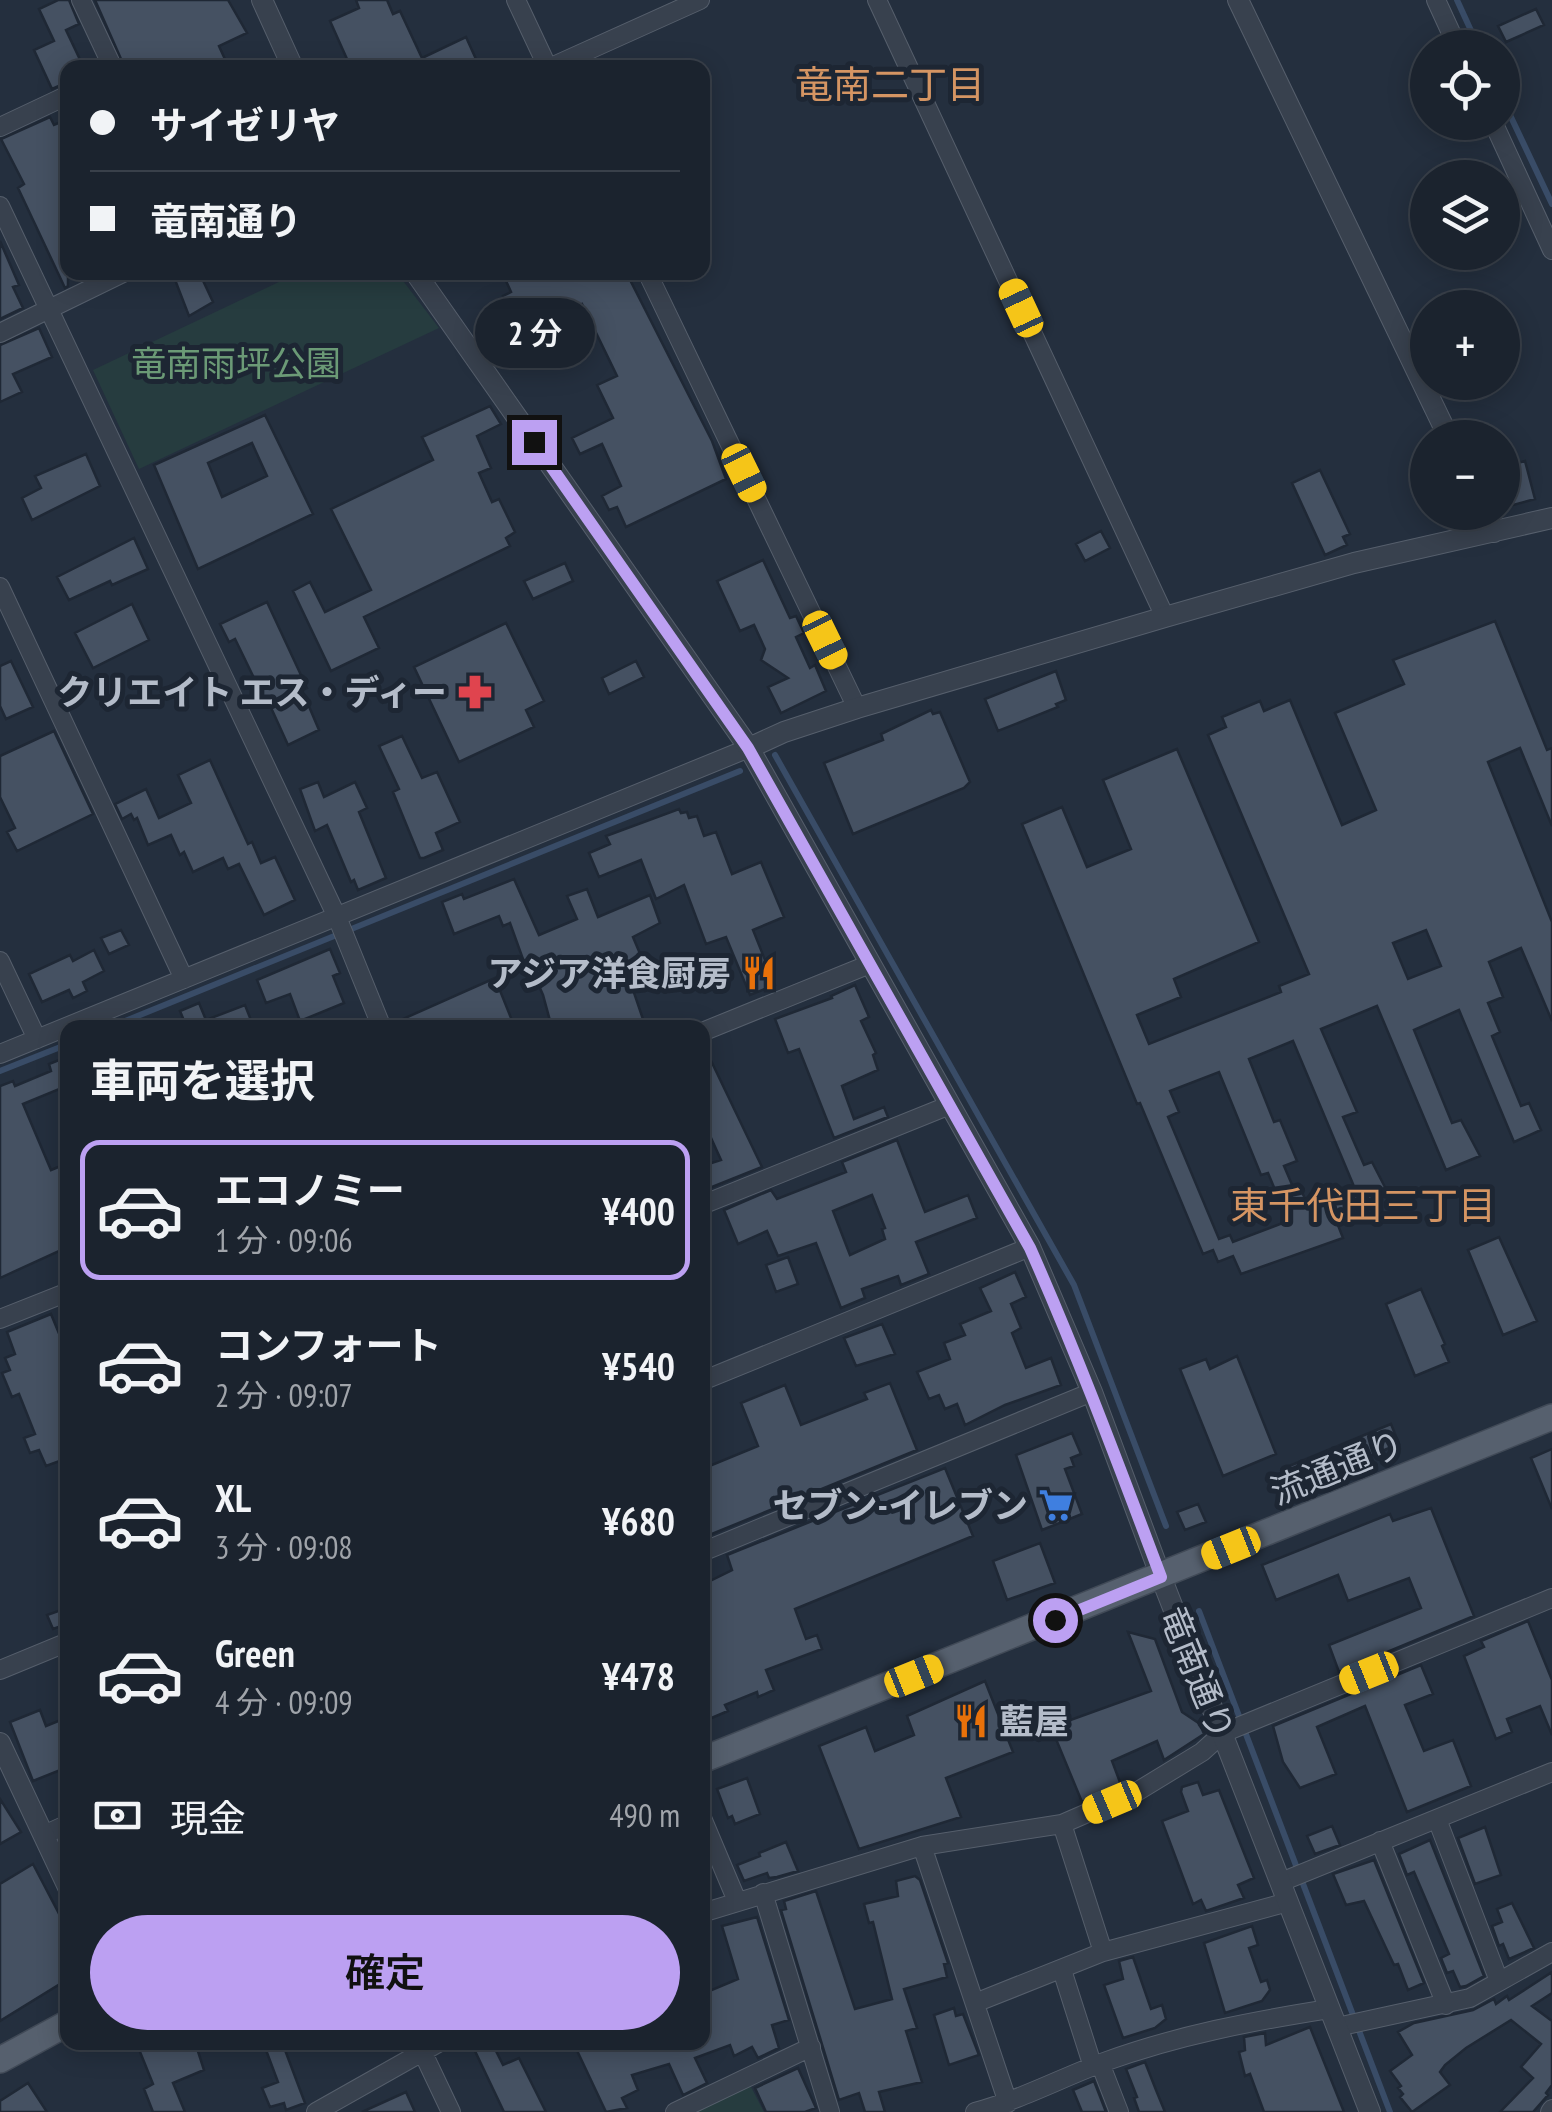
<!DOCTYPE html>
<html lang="ja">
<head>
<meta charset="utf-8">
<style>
  :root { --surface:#1b232e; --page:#282f3a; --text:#f1f3f6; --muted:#a0a4aa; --line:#39404a; --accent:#bca0f2 }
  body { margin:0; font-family:"PT Sans Narrow","Noto Sans JP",sans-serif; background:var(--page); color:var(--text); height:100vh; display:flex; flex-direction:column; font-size:38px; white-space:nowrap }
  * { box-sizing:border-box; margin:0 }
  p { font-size:32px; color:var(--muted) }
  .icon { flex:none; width:55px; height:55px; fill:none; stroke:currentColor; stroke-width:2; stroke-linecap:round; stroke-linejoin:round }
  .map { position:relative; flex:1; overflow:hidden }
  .drawer { position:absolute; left:60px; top:1020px; width:650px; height:1030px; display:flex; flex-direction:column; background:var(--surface); border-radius:20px; box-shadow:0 5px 25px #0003,0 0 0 2px var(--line) }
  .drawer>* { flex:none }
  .banner { position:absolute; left:60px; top:60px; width:650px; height:220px; border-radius:20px; box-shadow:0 5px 25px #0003,0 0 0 2px var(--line); display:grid; align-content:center; height:220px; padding:0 30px; background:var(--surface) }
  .tools { position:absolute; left:1410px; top:30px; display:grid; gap:20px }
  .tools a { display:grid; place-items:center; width:110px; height:110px; border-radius:50%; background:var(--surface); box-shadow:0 5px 25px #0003,0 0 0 2px var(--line); font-size:50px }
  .end { position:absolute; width:45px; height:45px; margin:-22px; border:12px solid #bca0f2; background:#111; box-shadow:0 0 0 5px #111 }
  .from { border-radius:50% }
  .bubble { position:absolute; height:70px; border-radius:35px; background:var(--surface); box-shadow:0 5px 25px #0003,0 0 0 2px var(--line); font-size:32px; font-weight:600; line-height:70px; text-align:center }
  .car { position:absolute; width:30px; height:60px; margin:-30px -15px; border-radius:12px; box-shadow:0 0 8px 2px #0007; background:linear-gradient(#f5c518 24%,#345 0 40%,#f5c518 0 76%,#345 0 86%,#f5c518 0) }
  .banner b { display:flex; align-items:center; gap:35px; height:95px; font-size:38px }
  .banner b+b { border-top:2px solid var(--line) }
  .banner i { width:25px; height:25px; background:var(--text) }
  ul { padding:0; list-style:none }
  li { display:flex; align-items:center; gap:30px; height:140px; margin:0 20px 15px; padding:0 10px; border:5px solid transparent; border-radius:20px }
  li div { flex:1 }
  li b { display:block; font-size:38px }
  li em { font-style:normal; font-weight:600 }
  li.on { border-color:var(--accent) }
  li>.icon { width:90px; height:90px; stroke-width:1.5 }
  h2 { padding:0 30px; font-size:45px; line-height:120px }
  .pay { display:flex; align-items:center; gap:25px; height:110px; padding:0 30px; font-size:38px }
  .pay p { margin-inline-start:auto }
  .primary-button { display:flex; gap:20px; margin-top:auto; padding:20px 30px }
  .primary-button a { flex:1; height:115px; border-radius:60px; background:var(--accent); color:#111; font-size:40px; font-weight:600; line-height:115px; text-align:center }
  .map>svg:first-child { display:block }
</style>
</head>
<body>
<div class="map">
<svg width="1552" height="2112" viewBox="0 0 1552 2112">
  <rect width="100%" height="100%" fill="#242f3e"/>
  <!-- green -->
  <path fill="#263c3f" d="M298 273H397L439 328 139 469 93 370Z
    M750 2085 764 2112H693Z"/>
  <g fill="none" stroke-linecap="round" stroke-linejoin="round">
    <!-- stream -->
    <path stroke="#394c67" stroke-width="6" d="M1457 0 1479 48
      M1502 98 1552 204
      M775 755 1074 1285 1166 1526
      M108 1028 740 771
      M0 1071 68 1044
      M1199 1611 1390 2112"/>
  </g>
  <!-- building -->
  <path fill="#455162" stroke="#1f2835" stroke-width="2.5" fill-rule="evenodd" d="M58 0H69L79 24 66 30 84 68H68V82L52 89 34 50 54 41 39 9Z
    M95 0H228L247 33 219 46 229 68H125Z
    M356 0H387L393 14 400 11 422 58 466 37 480 68H351L330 21 359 8Z
    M1536 9 1544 25 1506 42 1498 26Z
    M50 117 54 125 68 119V286L65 288 18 188 24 184 1 139Z
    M0 241 19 285 13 287 23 308 0 319Z
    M172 272H199L213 302 189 316Z
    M502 272H626L712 441 726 479 626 527 617 507 609 510 602 496 621 486 602 444 580 454 572 438 613 418 597 385 617 376 582 304 564 313 562 310 520 331 503 296 511 292Z
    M39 328 52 357 13 374 22 392 0 402V345Z
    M490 406 501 424 477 436 491 468 479 473 492 502 499 499 515 532 506 538 510 546 364 617 379 648 331 671 293 591 310 582 325 612 371 590 331 509 433 460 422 437Z
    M265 415 313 514 198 569 154 465ZM252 443 267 476 222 497 208 463Z
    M86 454 100 486 32 520 22 498 41 488 35 476Z
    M1525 461 1535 499 1502 508V467Z
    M1320 470 1350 534 1343 537 1347 545 1325 555 1292 483Z
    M1101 531 1110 548 1085 561 1076 544Z
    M134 538 148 569 112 585 110 581 69 600 57 577Z
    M763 560 790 618 796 616 804 633 796 637 810 668 815 665 826 691 781 713 768 687 788 678 761 660 765 649 754 625 740 631 717 581Z
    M565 563 573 581 533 599 524 581Z
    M267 602 307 688 302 690 319 730 288 745 268 701 260 704 249 680 254 678 235 639 229 642 220 624Z
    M132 604 149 640 93 668 75 633Z
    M1495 621 1547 750 1552 748V826L1520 748 1488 762 1552 922V1021L1521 948 1489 962 1503 997 1488 1003 1500 1032 1492 1036 1521 1106 1529 1103 1541 1130 1514 1142 1459 1010 1414 1030 1452 1123 1461 1120 1480 1156 1446 1170 1377 1006 1321 1029 1357 1112 1343 1117 1364 1165 1372 1162 1388 1193 1334 1215 1343 1238 1241 1274 1233 1256 1218 1262 1213 1250 1203 1254 1140 1103 1137 1104 1022 824 1062 807 1087 867 1131 849 1103 780 1177 749 1259 942 1174 979 1181 997 1137 1015 1149 1044 1281 992 1279 986 1309 974 1208 735 1226 727 1222 717 1260 701 1264 711 1290 700 1342 825 1376 810 1335 713 1404 684 1393 660ZM1426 930 1441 966 1408 979 1393 943ZM1293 1041 1353 1184 1306 1201 1302 1192 1296 1194 1284 1166 1297 1161 1280 1120 1274 1122 1249 1059ZM1219 1072 1261 1175 1268 1173 1288 1221 1233 1242 1230 1235 1219 1239 1168 1117 1179 1112 1170 1091Z
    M506 623 544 701 526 710 534 727 459 762 414 667Z
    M11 661 33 707 6 719 0 706V666Z
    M636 661 644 677 609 694 602 678Z
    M1056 671 1066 700 1056 704 1058 707 998 731 985 699Z
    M931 710 933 714 940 712 970 782 964 788 853 834 824 763 883 740 881 734Z
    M54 731 93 814 17 851 7 832 15 828 0 797V756Z
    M402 736 422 778 437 772 460 822 436 833 443 850 424 858H420L393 792 399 789 379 746Z
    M210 760 248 844 252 842 261 863 275 857 295 900 264 915 239 864 228 869 223 858 193 872 184 852 180 855 171 835 148 845 137 818 134 820 131 814 122 819 115 804 146 789 159 818 191 803 178 775Z
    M318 782 324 797 355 782 367 808 359 812 386 878 358 890 354 880 351 882 327 825 315 831 300 789Z
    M679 809 681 813 687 812 689 818 697 816 704 836 716 832 732 874 761 862 784 917 753 930 775 985 750 995 726 937 706 944 684 885 656 899 641 860 599 877 589 853 610 844 606 836Z
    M514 879 539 935 577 919 567 896 587 889 598 917 650 895 660 923 633 937 649 975 631 984 646 1028H552L543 995 528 961 524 962 510 923 503 926 499 916 454 934 442 902 462 894 464 899Z
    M121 930 129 945 109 954 101 938Z
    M330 949 340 973 333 976 344 1003 300 1021 290 994 266 1003 257 980Z
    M94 950 104 971 83 982 87 991 73 998 69 990 42 1002 29 974 70 955 73 961Z
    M495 978 515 1028H394V1023Z
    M855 985 869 1017 861 1021 876 1053 873 1055 878 1070 842 1086 854 1119 884 1107 888 1117 834 1138 799 1049 788 1053 775 1019 832 998 831 996Z
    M199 1003 206 1020 245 1005 254 1028H187L180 1011Z
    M703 1044 762 1167 702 1191V1166L721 1160 702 1118Z
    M64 1058 68 1065V1109L59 1089 23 1104 51 1170 68 1163V1247L0 1278V1086L13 1081 15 1086 51 1071 49 1064Z
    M897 1140 925 1212 968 1195 977 1218 916 1242 929 1274 901 1285 898 1276 862 1289 865 1298 841 1308 816 1243 778 1256 767 1231 738 1244 724 1210 771 1190 777 1199 846 1172 842 1162ZM872 1195 885 1228 882 1229 885 1239 850 1255 833 1211Z
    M1499 1237 1537 1321 1503 1335 1468 1250Z
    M788 1257 798 1284 776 1292 766 1265Z
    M1015 1272 1026 1297 1011 1304 1021 1328 1012 1333 1026 1368 1051 1358 1061 1385 1005 1405 965 1425 957 1404 945 1409 939 1395 929 1399 917 1372 950 1359 944 1343 965 1335 960 1324 991 1311 980 1288Z
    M1421 1289 1445 1344 1442 1346 1449 1362 1415 1376 1386 1304Z
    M51 1314 60 1336 68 1333V1458L46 1466 39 1450 30 1453 24 1438 35 1434 19 1394 12 1397 2 1373 10 1370 5 1358 15 1354 7 1332Z
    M882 1324 895 1354 856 1366 844 1338Z
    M1237 1356 1276 1454 1223 1476 1180 1369 1206 1359 1210 1369Z
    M890 1383 917 1450 702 1538V1469L758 1446 741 1403 785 1385 801 1425 867 1399 864 1393Z
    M1391 1424 1399 1444 1290 1489 1282 1469Z
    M1072 1433 1081 1454 1071 1458 1074 1466 1065 1469 1082 1514 1042 1530 1016 1455Z
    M1552 1449V1509L1531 1458Z
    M945 1468 973 1536 795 1609 806 1639 817 1635 822 1649 766 1670 774 1690 758 1697 757 1692 725 1705 728 1711 702 1722V1585L732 1570 727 1555Z
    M1198 1504 1206 1522 1185 1530 1177 1512Z
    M1431 1508 1474 1616 1339 1672 1329 1645 1421 1608 1409 1578 1348 1601 1338 1575 1276 1600 1262 1565 1390 1514 1393 1521Z
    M1040 1543 1055 1583 1007 1600 993 1561Z
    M61 1610 67 1624 53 1629 47 1615Z
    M1528 1621 1552 1680V1735L1540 1706 1507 1719 1512 1732 1496 1739 1464 1656 1484 1647 1481 1641Z
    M1128 1632 1155 1639 1182 1712 1200 1724 1204 1734 1164 1760 1157 1741 1112 1761 1121 1785 1082 1802 1051 1727 1151 1691Z
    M1421 1665 1433 1694 1405 1705 1424 1751 1453 1740 1471 1786 1407 1812 1365 1706 1317 1727 1336 1774 1300 1788 1283 1762 1273 1726Z
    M985 1681 1013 1752 946 1778 961 1817 859 1849 819 1746 866 1727 875 1751 914 1735 907 1716Z
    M40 1710 46 1726 68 1717V1767L33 1781 10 1722Z
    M747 1778 760 1814 735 1824 732 1816 728 1818 717 1789Z
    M1198 1782 1203 1795 1219 1790 1254 1878 1238 1885 1244 1898 1206 1911 1201 1900 1193 1904 1162 1821 1188 1811 1181 1792 1182 1787Z
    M0 1799 21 1832 0 1844Z
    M1332 1826 1340 1845 1315 1854 1307 1836Z
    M1485 1827 1501 1875 1475 1884 1458 1838Z
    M1430 1840 1484 1976 1466 1986 1460 1987 1453 1971 1447 1973 1441 1958 1449 1954 1414 1872 1407 1875 1399 1854Z
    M786 1842 798 1871 777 1877 769 1878 767 1873 744 1881 737 1865 760 1856 759 1853Z
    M1374 1860 1424 1983 1408 1990 1398 1964 1394 1965 1364 1901 1346 1905 1333 1874Z
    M33 1864 68 1931V1979L0 2021V1884Z
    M915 1876 920 1880 948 1963 944 1964 947 1977 904 1989 917 2028 906 2031 922 2082 879 2092 885 2112H865L859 2093 839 2100 781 1910 786 1909 784 1901 816 1891 855 2009 892 1999 873 1922 869 1923 864 1904 898 1896 896 1881Z
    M1512 1903 1534 1948 1509 1959 1503 1944 1499 1946 1492 1926 1502 1922 1497 1909Z
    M757 1917 789 2020 772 2025 779 2048 758 2058 752 2047 734 2056 730 2045 695 2058 707 2083 683 2095 669 2064 632 2075 638 2090 622 2098 627 2108 606 2112 573 2042H702V1994L738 1979 722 1926Z
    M1252 1926 1258 1945 1249 1948 1261 1982 1267 1980 1270 1990 1262 2001 1225 2013 1204 1943Z
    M1133 1957 1151 2009 1162 2005 1166 2019 1155 2028 1123 2038 1104 1985 1123 1979 1119 1961Z
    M1552 1972V1993L1532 2006 1552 2021V2085L1546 2093 1548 2095 1533 2112H1500L1533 2078 1521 2067 1541 2044 1511 2020 1466 2048 1445 2065 1440 2072 1450 2085 1412 2112 1400 2097 1403 2094 1398 2088 1401 2086 1390 2071 1412 2055 1398 2032 1414 2023 1473 2010 1494 1999 1496 2004 1507 1996 1509 2000Z
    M954 2008 956 2016 963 2014 979 2055 949 2065 934 2015Z
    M1310 2027 1344 2112H1264L1250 2074 1245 2076 1239 2052 1245 2050 1244 2037 1265 2033 1266 2045Z
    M136 2042H195L204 2070 173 2083 185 2112H153L144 2089 153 2084Z
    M263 2042H282L305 2103 286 2110 284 2103 270 2107 262 2088 278 2082Z
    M492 2043 503 2065 519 2058 546 2112H504L475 2051Z
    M1145 2062 1156 2090 1165 2112H1139L1134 2098 1137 2097 1126 2069Z
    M798 2068 816 2108 805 2112H766L755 2088Z
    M1094 2081 1106 2112H1082L1073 2090Z
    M28 2083 47 2112H0V2101Z
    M406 2092 415 2112H362Z"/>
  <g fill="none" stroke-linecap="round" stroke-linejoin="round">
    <!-- minor casing -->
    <g stroke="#565f6c" stroke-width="20">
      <path id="minor" d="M81 0 113 68
        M516 0 548 68
        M877 0 1165 617
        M1436 0 1458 48
        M549 68 700 0
        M1493 122 1552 250
        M0 127 68 95
        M0 206 337 917 382 1028
        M647 272 857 708
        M0 333 125 272
        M0 587 184 979
        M0 961 37 1039
        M702 1032 870 964
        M0 1054 749 748
        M702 1205 950 1105
        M0 1319 68 1292
        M702 1381 1030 1247
        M702 1552 1092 1392
        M0 1670 68 1642
        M702 1818 737 1901
        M1437 1819 1499 1981
        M1062 1824 1103 1952
        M44 1835 68 1824
        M1380 1841 1446 2005
        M922 1846 1008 2103
        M1281 1882 1552 1772
        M763 1893 830 2112
        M702 1913 922 1846 1062 1824 1138 1791 1202 1752 1223 1733 1552 1598
        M1062 1970 1093 2067
        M975 2003 1103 1952 1288 1902
        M1337 2027 1470 1998 1552 1952
        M423 2053 451 2112
        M1100 2063 1119 2112
        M316 2112 440 2042
        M675 2112 811 2047
        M975 2112C1020 2100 1061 2078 1104 2062 1178 2035 1253 2021 1329 2009
        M1550 2112 1552 2109"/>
    </g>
    <!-- tertiary casing -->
    <g stroke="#565f6c" stroke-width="22">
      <path id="tertiary" d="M262 0 293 68
        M1238 0 1449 438
        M415 272 749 748 1030 1247 1092 1392 1161 1577 1370 2112
        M1485 512 1494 532
        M749 748 784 732 857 708 1165 617 1354 563 1552 518
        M0 1743 68 1887"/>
    </g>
    <!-- primary casing -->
    <g stroke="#414a57" stroke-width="28">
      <path id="primary" d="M702 1760 1552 1417
        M0 2060 68 2023"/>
    </g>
    <!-- minor -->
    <use href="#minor" stroke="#38414e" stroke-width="18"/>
    <!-- tertiary -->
    <use href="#tertiary" stroke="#38414e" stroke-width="20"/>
    <!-- primary -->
    <use href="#primary" stroke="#56606e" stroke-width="25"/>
  </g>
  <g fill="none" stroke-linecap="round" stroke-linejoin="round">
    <!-- route -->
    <path stroke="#bca0f2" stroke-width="12" d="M534 442 748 748 1030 1248C1078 1356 1119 1466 1161 1577L1055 1620"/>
  </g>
  <!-- icons -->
  <defs>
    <g id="pharmacy-bare" transform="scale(2.7)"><path d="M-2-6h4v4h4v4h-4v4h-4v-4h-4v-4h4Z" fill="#e0444e" stroke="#1d2633" stroke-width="2.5" paint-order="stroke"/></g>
    <g id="restaurant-bare" transform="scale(2.7)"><path d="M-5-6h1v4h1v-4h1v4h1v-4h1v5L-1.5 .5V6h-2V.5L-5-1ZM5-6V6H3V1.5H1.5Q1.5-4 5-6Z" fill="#e8710a" stroke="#1d2633" stroke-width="2.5" paint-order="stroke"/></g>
    <g id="supermarket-bare" transform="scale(2.7)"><path d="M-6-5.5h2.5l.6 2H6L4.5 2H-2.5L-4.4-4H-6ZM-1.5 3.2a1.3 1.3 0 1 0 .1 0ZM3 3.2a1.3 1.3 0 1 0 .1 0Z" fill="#3f7fe0" stroke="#1d2633" stroke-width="2.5" paint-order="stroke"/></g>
  </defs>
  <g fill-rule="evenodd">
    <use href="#pharmacy-bare" x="475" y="692"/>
    <use href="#restaurant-bare" x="759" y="973"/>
    <use href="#supermarket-bare" x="1056" y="1505"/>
    <use href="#restaurant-bare" x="971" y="1721"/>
  </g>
  <g text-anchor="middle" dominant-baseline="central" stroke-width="10" stroke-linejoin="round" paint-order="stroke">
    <!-- park labels -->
    <g font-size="35" fill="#6b9a76" stroke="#1d2633">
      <text x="236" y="363">竜南雨坪公園</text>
    </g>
    <!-- poi labels -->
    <g font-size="35" font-weight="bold" fill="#b4bcc9" stroke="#1d2633" text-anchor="end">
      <text x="447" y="692">クリエイト エス・ディー</text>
      <text x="731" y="973">アジア洋食厨房</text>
      <text x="1028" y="1505">セブン-イレブン</text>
      <text x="999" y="1721" text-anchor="start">藍屋</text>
    </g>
    <!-- street labels -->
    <g font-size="35" fill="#b4bcc9" stroke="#1d2633">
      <text transform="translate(1337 1467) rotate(-22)">流通通り</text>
      <text transform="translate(1198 1673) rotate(68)">竜南通り</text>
    </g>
    <!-- neighbourhood labels -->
    <g font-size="38" fill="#d59563" stroke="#1d2633">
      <text x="890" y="83">竜南二丁目</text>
      <text x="1363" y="1204">東千代田三丁目</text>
    </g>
  </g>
</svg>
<div class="tools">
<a><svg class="icon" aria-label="locate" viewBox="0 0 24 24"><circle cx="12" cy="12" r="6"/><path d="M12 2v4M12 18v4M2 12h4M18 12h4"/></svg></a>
<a><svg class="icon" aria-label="layers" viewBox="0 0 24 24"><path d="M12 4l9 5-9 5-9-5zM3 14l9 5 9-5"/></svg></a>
<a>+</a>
<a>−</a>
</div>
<i class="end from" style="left:1055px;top:1620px"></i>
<i class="end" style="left:534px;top:442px"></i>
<div class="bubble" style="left:475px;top:298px;width:120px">2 分</div>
<i class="car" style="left:1021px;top:308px;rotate:335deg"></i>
<i class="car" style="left:744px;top:473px;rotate:154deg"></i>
<i class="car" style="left:825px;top:640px;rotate:154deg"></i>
<i class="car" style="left:1231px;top:1548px;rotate:248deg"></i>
<i class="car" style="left:1369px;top:1673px;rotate:248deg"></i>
<i class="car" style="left:914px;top:1676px;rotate:68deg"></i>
<i class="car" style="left:1112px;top:1802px;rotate:247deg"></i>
<div class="banner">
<b><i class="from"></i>サイゼリヤ</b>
<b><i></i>竜南通り</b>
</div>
<section class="drawer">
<h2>車両を選択</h2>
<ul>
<li class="on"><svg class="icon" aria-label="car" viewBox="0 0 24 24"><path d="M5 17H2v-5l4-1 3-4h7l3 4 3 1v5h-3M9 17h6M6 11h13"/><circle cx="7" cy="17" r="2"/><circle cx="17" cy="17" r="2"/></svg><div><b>エコノミー</b><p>1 分 · 09:06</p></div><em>¥400</em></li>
<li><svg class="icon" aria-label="car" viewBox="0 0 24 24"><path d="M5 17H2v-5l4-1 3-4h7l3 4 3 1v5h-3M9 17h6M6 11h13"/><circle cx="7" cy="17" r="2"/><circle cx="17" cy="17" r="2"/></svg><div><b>コンフォート</b><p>2 分 · 09:07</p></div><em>¥540</em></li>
<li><svg class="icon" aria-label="car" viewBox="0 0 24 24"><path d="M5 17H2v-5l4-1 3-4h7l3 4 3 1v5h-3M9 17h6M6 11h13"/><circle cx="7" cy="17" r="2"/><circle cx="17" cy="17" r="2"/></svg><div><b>XL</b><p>3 分 · 09:08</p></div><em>¥680</em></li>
<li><svg class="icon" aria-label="car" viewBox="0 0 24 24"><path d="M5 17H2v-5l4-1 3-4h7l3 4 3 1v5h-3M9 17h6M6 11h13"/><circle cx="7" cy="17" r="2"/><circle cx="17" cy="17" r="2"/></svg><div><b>Green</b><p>4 分 · 09:09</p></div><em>¥478</em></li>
</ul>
<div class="pay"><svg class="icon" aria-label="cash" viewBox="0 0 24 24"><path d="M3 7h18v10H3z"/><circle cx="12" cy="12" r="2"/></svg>現金<p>490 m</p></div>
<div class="primary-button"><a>確定</a></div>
</section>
</div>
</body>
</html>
